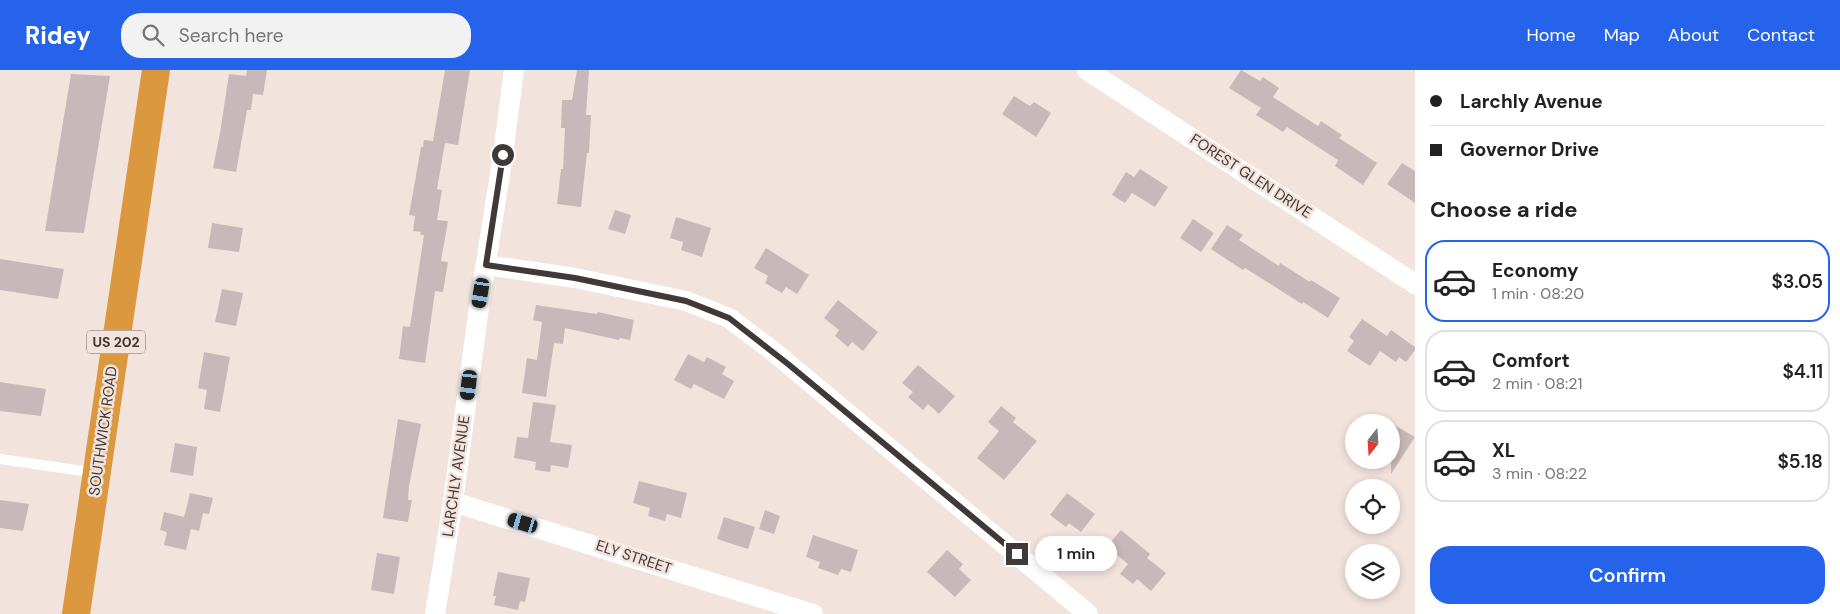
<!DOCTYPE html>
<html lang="en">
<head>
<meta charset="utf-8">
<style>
  :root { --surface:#fff; --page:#f2f2f2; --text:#222; --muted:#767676; --line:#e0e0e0; --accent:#2563eb }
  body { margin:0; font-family:"DM Sans",sans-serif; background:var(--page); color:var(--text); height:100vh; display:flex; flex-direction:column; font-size:19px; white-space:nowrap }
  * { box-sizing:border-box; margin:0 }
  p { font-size:16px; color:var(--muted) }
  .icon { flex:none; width:28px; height:28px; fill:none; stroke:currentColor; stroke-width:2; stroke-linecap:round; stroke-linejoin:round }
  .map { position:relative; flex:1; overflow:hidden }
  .panel { display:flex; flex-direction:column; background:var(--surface); width:425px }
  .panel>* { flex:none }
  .guide { display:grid; align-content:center; height:110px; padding:0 15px; background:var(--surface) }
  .needle { width:32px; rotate:197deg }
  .controls { position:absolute; left:1345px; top:344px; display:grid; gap:10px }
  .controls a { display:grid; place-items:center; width:55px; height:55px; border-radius:50%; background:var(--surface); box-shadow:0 2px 8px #0003; font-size:25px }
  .end { position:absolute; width:22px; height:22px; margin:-11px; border:6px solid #403937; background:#fff; box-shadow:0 0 0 2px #fff }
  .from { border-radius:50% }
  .bubble { position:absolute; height:35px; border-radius:18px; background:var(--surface); box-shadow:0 2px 8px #0003; font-size:16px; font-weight:600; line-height:35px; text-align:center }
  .car { position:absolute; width:15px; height:30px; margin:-15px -8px; border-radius:6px; box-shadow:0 0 4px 1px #0007; background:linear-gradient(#222 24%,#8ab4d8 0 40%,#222 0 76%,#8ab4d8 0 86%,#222 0) }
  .guide b { display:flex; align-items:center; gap:18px; height:48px; font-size:19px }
  .guide b+b { border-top:1px solid var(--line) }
  .guide i { width:12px; height:12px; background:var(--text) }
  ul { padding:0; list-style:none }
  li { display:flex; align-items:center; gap:15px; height:82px; margin:0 10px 8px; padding:0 5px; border:2px solid var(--line); border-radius:20px }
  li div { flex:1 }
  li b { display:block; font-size:19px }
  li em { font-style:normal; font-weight:600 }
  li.current { border-color:var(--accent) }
  li>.icon { width:45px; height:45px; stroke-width:1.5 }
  h2 { padding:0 15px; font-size:22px; line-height:60px }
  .action { display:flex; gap:10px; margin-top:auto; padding:10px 15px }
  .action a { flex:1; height:58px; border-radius:20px; background:var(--accent); color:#fff; font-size:20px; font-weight:600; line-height:58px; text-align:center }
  header { display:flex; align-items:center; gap:30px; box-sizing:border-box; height:70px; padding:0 25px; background:var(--accent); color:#fff }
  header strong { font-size:24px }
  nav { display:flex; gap:28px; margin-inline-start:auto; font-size:18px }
  .search { width:350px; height:45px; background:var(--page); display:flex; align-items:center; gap:12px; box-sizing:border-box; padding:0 18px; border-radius:20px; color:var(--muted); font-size:19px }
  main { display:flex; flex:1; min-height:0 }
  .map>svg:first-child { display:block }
</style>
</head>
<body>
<header>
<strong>Ridey</strong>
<div class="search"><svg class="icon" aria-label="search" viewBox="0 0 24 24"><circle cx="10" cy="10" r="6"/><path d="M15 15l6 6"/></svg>Search here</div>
<nav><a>Home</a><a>Map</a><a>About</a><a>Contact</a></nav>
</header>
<main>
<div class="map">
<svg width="1415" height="544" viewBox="0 0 1415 544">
  <rect width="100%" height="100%" fill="#f3e3dd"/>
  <!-- building -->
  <path fill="#c9b8b9" d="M247 0H267L263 25 253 24 251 40H247L236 102 213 98 220 63 229 4 246 6Z
    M445 0H470L458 75 445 73 437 119 442 120 437 150 448 151 441 191 448 192 443 222 435 221 425 293 399 289 403 256 410 257 424 165H420L421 162 413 161 415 146 409 145 421 77H423L424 70 442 72 433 71Z
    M577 0H589L586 45H591L589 83H587L581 137 557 134 561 99H563L565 58H561L562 30H572Z
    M1241 0 1260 11 1263 7 1279 18 1273 27 1318 56 1321 51 1342 65 1339 68 1377 93 1363 115 1335 96 1338 90 1287 57 1283 62 1256 45 1261 38 1229 18Z
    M71 4 110 6 84 163 45 161Z
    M1014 26 1030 36 1034 32 1051 43 1036 67 1002 44Z
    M1402 93 1415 101V133L1387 114Z
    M1140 99 1168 117 1155 137 1132 123 1125 133 1112 125 1126 102 1134 107Z
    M615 140 631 145 625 164 608 159Z
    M676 147 711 158 702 187 681 180 683 172 670 168Z
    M1193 149 1214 163 1201 182 1180 168Z
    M212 153 243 158 239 182 208 178Z
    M1227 155 1243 165 1239 170 1279 196 1280 193 1310 212 1311 210 1340 228 1328 248 1303 232 1302 234 1245 198 1243 200 1211 179Z
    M766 178 809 205 797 224 786 217 782 223 765 213 768 206 754 198Z
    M0 189 64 199 58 229 0 220Z
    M222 219 243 223 236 256 215 252Z
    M838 230 878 262 863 281 852 272 848 277 835 266 839 260 824 248Z
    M536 235 597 244 598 242 634 250 630 270 620 268 619 270 565 258 563 274 554 273 546 327 522 323 527 288 537 290 542 252 533 250Z
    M1362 249 1387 266 1391 260 1415 277V280L1406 292 1399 287 1396 292 1380 281 1370 296 1347 281 1354 271 1349 267Z
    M204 282 230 287 220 342 204 339 207 320 198 318Z
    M688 284 704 292 707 287 726 297 722 304 734 311 724 329 694 314 691 319 674 310Z
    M918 295 955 326 939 344 928 334 923 340 908 327 913 322 902 313Z
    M0 312 46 319 41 346 0 341Z
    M533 332 556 335 550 372 572 375 568 398 551 395 550 402 535 400 536 392 514 388 517 367 528 368Z
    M1001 336 1016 348 1013 352 1037 371 1004 410 977 388 999 361 988 352Z
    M398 349 421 354 409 416 408 430H412L408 452 383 448Z
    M1391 353 1415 367 1391 404Z
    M175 373 197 377 193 406 170 402Z
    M639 411 687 423 681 448 667 444 665 451 648 446 650 438 633 433Z
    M190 423 213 428 209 444 203 443 199 461 191 459 186 480 164 475 167 462 160 460 164 442 184 447Z
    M1067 423 1095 444 1081 462 1069 453 1066 457 1050 445Z
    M0 430 29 434 23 461 0 458Z
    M765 440 780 446 774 464 759 459Z
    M724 447 755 457 748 479 717 469Z
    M1121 460 1150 484 1147 488 1166 503 1151 521 1137 509 1133 514 1120 504 1128 494 1116 484 1118 482 1109 474Z
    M813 465 858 480 851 502 841 499 838 505 818 498 820 492 806 487Z
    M947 480 963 494 959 499 971 510 955 527 927 502Z
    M377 483 400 487 394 524 371 520Z
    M498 502 530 508 525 532 520 531 518 540 494 535 496 526H493Z"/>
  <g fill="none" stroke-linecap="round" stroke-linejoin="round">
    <!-- lane -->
    <path stroke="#fff" stroke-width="10" d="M0 389 96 403"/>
    <!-- street -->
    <path stroke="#fff" stroke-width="20" d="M1087 0 1415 214
      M486 195 575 208 686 231 729 248 774 282 1088 544
      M453 432 813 544
      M435 544 453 432 479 237 503 85 514 0"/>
    <!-- highway -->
    <path stroke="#dc983e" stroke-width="28" d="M76 544 156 0"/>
  </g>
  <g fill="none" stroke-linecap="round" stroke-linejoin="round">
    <!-- route -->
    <path stroke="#403937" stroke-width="6" d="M503 85 486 195 575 208 686 231 729 248 788 294 1017 484"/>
  </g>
  <g text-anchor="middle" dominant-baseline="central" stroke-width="5" stroke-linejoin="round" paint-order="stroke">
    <!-- shield labels -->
    <rect fill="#f3e3dd" stroke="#766c69" stroke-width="1" x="87" y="260.5" width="58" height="23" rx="4"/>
    <g font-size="14" font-weight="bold" fill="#403937">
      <text x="116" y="272">US 202</text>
    </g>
    <!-- street labels -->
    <g font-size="15" fill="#403937" stroke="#f3e3dd">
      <text transform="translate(1251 106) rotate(33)">FOREST GLEN DRIVE</text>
      <text transform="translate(103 361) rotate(-82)">SOUTHWICK ROAD</text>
      <text transform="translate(456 406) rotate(-82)">LARCHLY AVENUE</text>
      <text transform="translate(634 487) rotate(18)">ELY STREET</text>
    </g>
  </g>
</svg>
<div class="controls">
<a><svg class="needle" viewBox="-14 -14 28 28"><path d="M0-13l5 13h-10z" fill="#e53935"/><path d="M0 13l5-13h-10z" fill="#767676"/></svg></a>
<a><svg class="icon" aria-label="locate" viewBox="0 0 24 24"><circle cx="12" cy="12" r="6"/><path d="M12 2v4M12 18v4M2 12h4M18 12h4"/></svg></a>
<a><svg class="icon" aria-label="layers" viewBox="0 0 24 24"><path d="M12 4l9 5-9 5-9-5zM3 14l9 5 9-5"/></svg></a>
</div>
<i class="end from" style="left:503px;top:85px"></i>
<i class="end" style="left:1017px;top:484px"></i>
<div class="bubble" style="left:1035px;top:466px;width:82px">1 min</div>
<i class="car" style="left:481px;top:223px;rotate:189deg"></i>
<i class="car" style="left:469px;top:315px;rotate:187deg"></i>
<i class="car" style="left:523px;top:453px;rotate:287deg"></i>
</div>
<section class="panel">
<div class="guide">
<b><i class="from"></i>Larchly Avenue</b>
<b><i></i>Governor Drive</b>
</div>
<h2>Choose a ride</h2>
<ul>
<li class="current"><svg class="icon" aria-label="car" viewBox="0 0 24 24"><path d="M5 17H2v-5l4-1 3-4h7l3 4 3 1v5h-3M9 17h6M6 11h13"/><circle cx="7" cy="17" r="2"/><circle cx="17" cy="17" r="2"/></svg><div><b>Economy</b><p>1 min · 08:20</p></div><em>$3.05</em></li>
<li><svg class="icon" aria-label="car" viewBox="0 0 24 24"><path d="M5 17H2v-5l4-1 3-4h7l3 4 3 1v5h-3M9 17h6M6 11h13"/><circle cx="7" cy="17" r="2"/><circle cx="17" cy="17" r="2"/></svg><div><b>Comfort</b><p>2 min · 08:21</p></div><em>$4.11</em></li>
<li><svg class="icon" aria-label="car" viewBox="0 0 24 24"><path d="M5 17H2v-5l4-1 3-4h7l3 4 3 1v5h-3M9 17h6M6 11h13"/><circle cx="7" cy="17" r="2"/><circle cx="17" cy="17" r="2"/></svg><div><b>XL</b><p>3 min · 08:22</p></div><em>$5.18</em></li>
</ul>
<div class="action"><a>Confirm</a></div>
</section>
</main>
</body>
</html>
